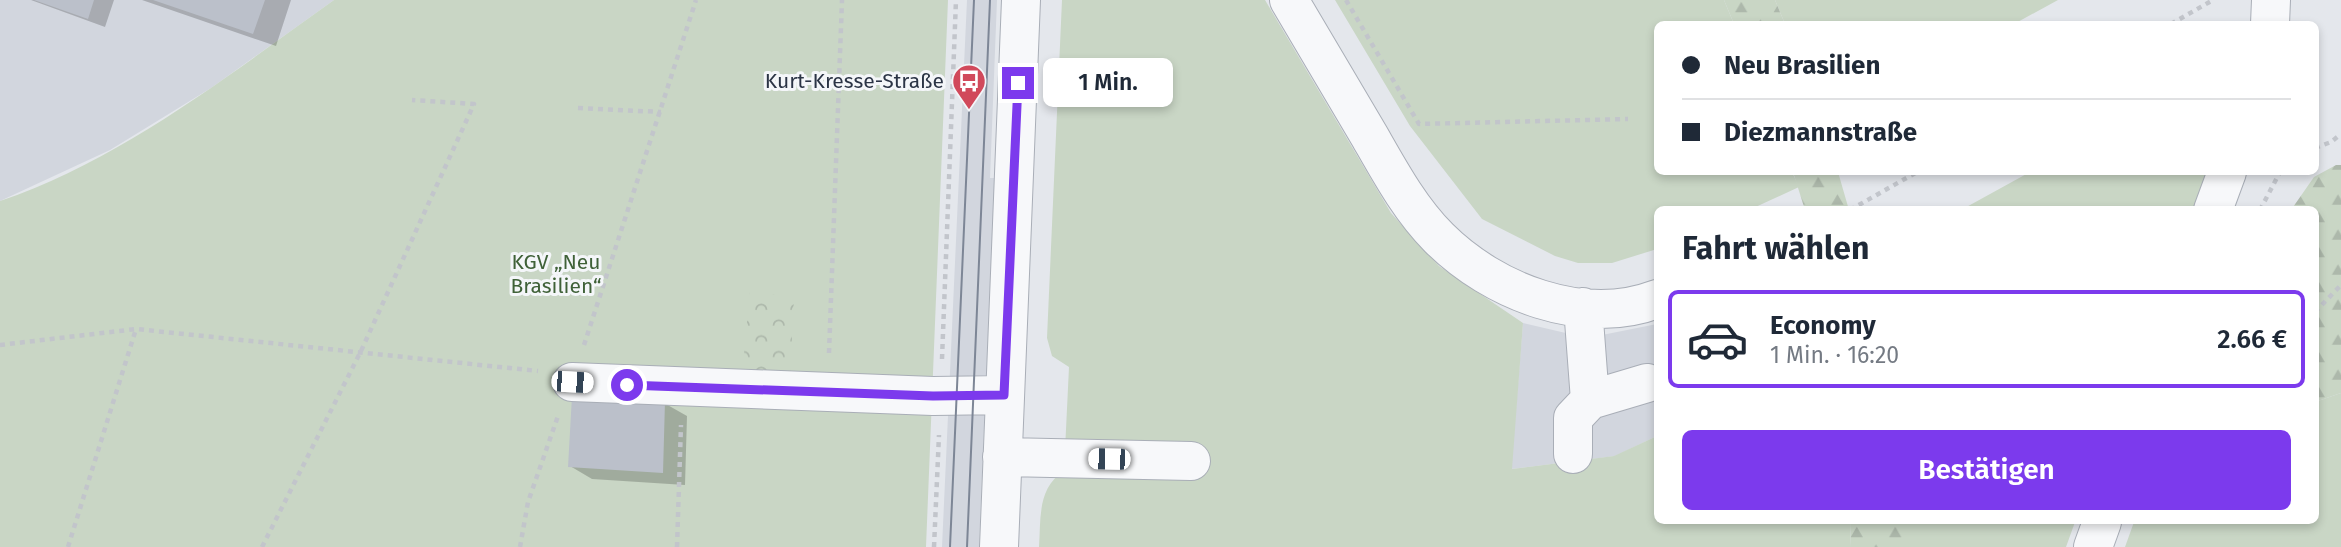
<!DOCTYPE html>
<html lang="de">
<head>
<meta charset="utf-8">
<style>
  :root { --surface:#fff; --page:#f6f6f7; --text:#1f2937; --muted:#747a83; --line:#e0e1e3; --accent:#7c3aed }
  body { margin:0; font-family:"Fira Sans",sans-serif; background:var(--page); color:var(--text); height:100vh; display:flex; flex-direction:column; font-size:26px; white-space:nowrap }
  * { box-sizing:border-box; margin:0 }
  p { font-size:23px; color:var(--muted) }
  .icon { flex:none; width:38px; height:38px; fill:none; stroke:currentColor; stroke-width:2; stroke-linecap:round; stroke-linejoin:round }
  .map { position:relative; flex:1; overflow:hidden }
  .side { position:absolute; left:1654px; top:206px; width:665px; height:318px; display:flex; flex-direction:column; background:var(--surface); border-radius:10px; box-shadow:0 4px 10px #0003 }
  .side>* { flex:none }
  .top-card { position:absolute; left:1654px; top:21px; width:665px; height:154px; border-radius:10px; box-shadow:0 4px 10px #0003; display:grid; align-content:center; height:154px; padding:0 28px; background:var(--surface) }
  .end { position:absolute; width:32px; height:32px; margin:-16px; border:9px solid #7c3aed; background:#fff; box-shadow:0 0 0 4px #fff }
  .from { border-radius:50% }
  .bubble { position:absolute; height:49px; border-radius:10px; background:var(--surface); box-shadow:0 4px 10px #0003; font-size:23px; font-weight:600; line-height:49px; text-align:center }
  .car { position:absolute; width:21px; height:42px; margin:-21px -10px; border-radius:9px; box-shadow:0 0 5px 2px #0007; background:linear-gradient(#fff 24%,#345 0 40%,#fff 0 76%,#345 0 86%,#fff 0) }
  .top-card b { display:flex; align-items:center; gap:24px; height:66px; font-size:26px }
  .top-card b+b { border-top:2px solid var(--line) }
  .top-card i { width:18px; height:18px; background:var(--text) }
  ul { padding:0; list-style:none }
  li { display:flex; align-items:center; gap:21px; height:98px; margin:0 14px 10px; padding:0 14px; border:4px solid transparent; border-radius:10px }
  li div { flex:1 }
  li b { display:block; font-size:26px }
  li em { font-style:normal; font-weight:600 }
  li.current { border-color:var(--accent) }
  li>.icon { width:63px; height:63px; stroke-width:1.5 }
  h2 { padding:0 28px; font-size:32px; line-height:84px }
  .primary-button { display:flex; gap:14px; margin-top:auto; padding:14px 28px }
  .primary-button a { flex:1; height:80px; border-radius:10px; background:var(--accent); color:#fff; font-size:28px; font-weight:600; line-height:80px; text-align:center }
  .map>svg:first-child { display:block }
</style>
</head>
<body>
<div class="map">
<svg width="2341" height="547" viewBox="0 0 2341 547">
  <defs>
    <pattern id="forest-firs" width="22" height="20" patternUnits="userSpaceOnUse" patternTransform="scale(1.75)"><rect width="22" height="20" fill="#c9d6c5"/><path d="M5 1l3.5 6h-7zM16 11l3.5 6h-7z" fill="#adb8ab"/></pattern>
    <pattern id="park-crowns" width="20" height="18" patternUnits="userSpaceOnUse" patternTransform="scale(1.75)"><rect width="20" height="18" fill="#c9d6c5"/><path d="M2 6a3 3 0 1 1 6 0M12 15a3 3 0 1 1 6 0" fill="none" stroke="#adb8ab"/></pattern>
  </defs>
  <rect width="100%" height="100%" fill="#e4e7ec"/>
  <!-- built -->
  <path fill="#d2d6de" d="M0 0H334L211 88 110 150 0 201Z
    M967 0H997L990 178H994V193L979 547H942Z
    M1523 323 1587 338 1657 324V436L1615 456 1511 469Z"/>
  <!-- green -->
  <path fill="#c9d6c5" d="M334 0H948L926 547H0V201C123 159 230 74 334 0Z
    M1062 0H1265L1391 213 1439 266 1523 323 1512 469 1614 456 1657 436V522H1851L1850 547H1039C1041 519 1037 488 1064 471L1069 367 1052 356 1047 338Z
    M1335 0H1724L1734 24H1657V172H1792L1799 187 1749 210H1657V249L1612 263H1578L1555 256 1482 219 1410 126Z
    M1775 0H2058L2014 24H1785Z
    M2030 172H2209L2195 210H1961Z
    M2341 393V547H2125L2134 522H2315V402Z
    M1902 522H2075L2066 547H1902Z"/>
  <!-- forest -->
  <path fill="url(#forest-firs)" d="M1724 0H1775L1785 24H1734Z
    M2336 165H2341V393L2315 402V210H2291L2314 177Z
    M1793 172H1838L1849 210H1805Z
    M1851 522H1902V547H1850Z"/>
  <!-- park -->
  <path fill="url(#park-crowns)" d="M750 292 794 297 790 377 742 374Z"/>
  <!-- shadow -->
  <path fill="#0003" d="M31 0H114L105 27Z
    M142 0H291L276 46Z
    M664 403 687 416 685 485 592 479 570 466Z"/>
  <!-- building -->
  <path fill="#bbc0ca" d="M34 0H94L88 19Z
    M153 0H265L253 34Z
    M572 396 665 401 663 473 568 467Z"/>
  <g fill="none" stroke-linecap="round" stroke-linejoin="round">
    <!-- minor casing -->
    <g stroke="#a9aeb7" stroke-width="40">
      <path id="minor" d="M1289 0C1316 46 1343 91 1370 137 1390 172 1410 209 1439 238 1493 292 1583 327 1657 299
        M2270 24 2271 0
        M2213 210 2227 172
        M572 382 933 396 1004 395
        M1590 400 1647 383
        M1573 454V418L1590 400 1583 307
        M1002 457 1191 461
        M999 547 1021 0
        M2093 547 2102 522"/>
    </g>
    <!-- path -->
    <path stroke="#c2c5cb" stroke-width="4.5" stroke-dasharray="5 5" stroke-linecap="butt" d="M1346 0 1419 124 1628 119
      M2171 24 2213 0
      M578 108 661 112
      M2315 148 2331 142 2341 134
      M1850 210 1917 172
      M2260 210 2280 172
      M2315 312 2341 285
      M0 345 136 329 538 371
      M584 345 696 0
      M829 353 842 0
      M942 359 956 0
      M68 547 136 329
      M262 547 361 351 474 104 412 100
      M520 547 528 502 558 416
      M677 547 681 425
      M934 547 939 435"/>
    <!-- minor -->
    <use href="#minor" stroke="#f7f8fa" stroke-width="38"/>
    <!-- tram -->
    <path stroke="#7d8696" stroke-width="2" d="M950 547 974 0
      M967 547 990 0"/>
  </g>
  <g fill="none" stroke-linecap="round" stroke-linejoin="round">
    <!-- route -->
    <path stroke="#7c3aed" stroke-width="9" d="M627 385 933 396 1004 395 1018 83"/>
  </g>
  <!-- icons -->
  <defs>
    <g id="bus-pin" transform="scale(1.75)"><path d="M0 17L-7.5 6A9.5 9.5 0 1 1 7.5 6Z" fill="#d1495b" stroke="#f4f6f9"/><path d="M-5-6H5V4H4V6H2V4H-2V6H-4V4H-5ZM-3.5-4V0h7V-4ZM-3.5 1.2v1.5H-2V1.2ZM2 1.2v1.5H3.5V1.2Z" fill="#fff"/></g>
  </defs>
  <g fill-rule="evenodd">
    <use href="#bus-pin" x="969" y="81"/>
  </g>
  <g text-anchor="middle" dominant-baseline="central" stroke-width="6" stroke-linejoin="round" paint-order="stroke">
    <!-- poi labels -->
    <g font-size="21" fill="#2b3445" stroke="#f4f6f9" text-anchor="end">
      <text x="944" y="81">Kurt-Kresse-Straße</text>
    </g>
    <!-- park labels -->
    <g font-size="21" fill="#3f6138" stroke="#f4f6f9">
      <text x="556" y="262">KGV „Neu<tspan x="556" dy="24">Brasilien“</tspan></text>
    </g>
  </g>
</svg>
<i class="end from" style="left:627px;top:385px"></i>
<i class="end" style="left:1018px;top:83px"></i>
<div class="bubble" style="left:1043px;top:58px;width:130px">1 Min.</div>
<i class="car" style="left:572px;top:382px;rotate:93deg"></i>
<i class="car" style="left:1109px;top:459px;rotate:271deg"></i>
<div class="top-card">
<b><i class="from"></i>Neu Brasilien</b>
<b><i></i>Diezmannstraße</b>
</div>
<section class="side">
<h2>Fahrt wählen</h2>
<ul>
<li class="current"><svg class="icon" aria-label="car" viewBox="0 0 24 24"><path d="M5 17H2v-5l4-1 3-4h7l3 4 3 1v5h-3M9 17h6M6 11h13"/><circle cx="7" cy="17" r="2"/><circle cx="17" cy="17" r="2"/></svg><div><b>Economy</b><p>1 Min. · 16:20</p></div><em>2.66 €</em></li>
</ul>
<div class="primary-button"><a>Bestätigen</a></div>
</section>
</div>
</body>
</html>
